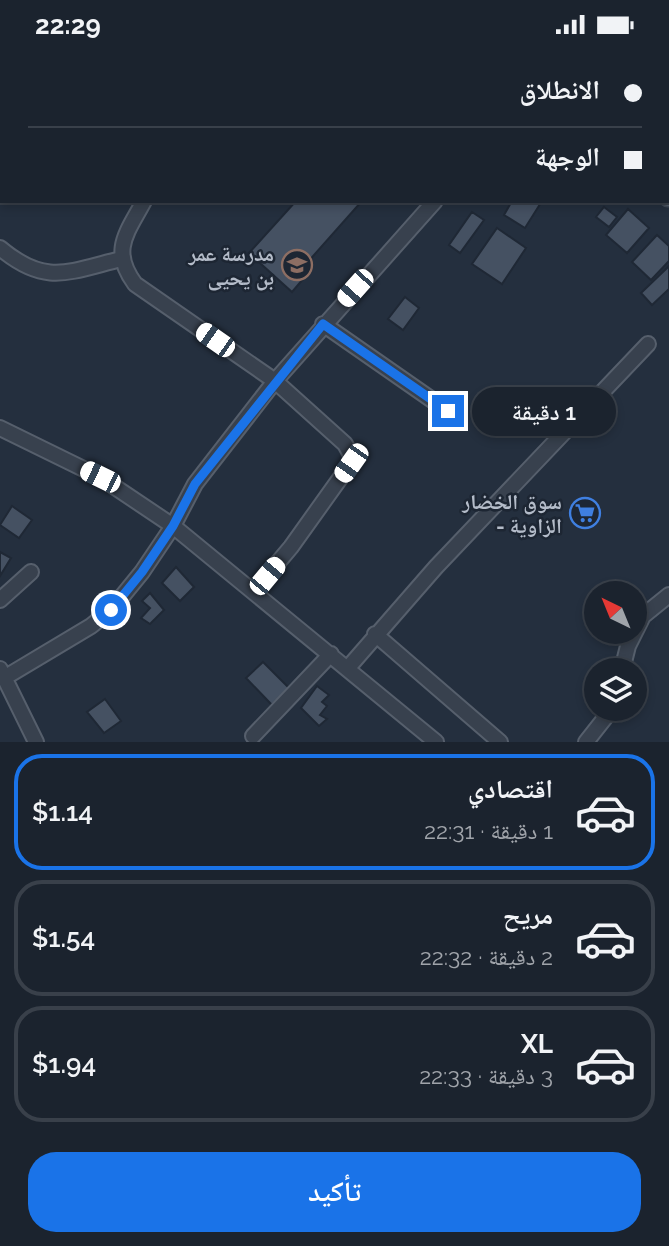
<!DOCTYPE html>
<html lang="ar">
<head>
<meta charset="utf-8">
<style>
  :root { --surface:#1b232e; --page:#242b36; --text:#f1f3f6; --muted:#a0a4aa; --line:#39404a; --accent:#1a73e8 }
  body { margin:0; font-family:Raleway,"Noto Naskh Arabic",sans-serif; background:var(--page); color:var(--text); direction:rtl; height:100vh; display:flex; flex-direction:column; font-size:26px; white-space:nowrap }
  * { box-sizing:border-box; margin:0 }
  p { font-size:23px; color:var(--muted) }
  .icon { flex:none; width:38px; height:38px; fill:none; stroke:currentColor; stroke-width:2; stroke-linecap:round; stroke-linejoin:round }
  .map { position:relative; height:693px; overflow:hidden; direction:ltr }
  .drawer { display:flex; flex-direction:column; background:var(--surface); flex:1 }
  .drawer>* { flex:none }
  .guide { position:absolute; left:0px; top:0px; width:670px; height:154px; box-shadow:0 4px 10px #0003,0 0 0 2px var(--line); direction:rtl; display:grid; align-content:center; height:154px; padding:0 28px; background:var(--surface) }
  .needle { width:46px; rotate:317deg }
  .controls { position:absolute; left:584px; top:532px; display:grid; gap:14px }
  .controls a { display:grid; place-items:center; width:63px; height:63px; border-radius:50%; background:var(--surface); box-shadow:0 4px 10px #0003,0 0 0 2px var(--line); font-size:35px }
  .end { position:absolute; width:32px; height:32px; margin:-16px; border:9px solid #1a73e8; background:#fff; box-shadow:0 0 0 4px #fff }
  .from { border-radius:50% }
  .bubble { position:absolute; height:49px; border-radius:24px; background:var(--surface); box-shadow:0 4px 10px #0003,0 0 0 2px var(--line); font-size:23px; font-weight:600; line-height:49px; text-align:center; direction:rtl }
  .car { position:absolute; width:21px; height:42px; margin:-21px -10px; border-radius:9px; box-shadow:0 0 5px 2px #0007; background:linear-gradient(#fff 24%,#345 0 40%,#fff 0 76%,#345 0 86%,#fff 0) }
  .guide b { display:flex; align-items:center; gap:24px; height:66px; font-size:26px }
  .guide b+b { border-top:2px solid var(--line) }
  .guide i { width:18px; height:18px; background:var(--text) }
  ul { padding:12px 0 0; list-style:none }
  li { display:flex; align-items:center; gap:21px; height:116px; margin:0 14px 10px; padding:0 14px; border:4px solid var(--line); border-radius:28px }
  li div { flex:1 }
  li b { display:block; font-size:26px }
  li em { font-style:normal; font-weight:600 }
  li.current { border-color:var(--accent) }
  li>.icon { width:63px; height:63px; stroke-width:1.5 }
  .action { display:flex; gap:14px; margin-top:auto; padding:14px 28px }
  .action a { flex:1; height:80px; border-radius:28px; background:var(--accent); color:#fff; font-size:28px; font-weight:600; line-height:80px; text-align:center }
  .status { display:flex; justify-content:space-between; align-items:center; height:49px; padding:0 35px; background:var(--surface); direction:ltr }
  .status svg { height:19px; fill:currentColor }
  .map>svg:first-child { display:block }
</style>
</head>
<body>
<div class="status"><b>22:29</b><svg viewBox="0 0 49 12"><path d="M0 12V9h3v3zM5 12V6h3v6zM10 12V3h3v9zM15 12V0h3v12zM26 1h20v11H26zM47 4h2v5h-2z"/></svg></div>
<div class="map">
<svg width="669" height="693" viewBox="0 0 669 693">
  <rect width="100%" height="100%" fill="#242f3e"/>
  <!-- building -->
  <path fill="#455162" stroke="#1f2835" stroke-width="2" d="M296 152H362L298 224 304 229 292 243 249 204Z
    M512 152H542L525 179 504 166Z
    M604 158 617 168 609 178 596 168Z
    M628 160 649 179 627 204 606 186Z
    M472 163 484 171 460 204 449 196Z
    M497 179 526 199 502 235 472 215Z
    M657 186 669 197V212L651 231 632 213Z
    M669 217V240L652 256 641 244Z
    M405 248 419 259 403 281 388 270Z
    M12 457 32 471 19 489 0 476Z
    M0 503 11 509 0 527Z
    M176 518 194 538 180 552 162 534Z
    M150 544 164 561 150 575 141 569 150 559 142 552Z
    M263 613 289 639 272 656 246 629Z
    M317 637 329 646 322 653 327 657 320 666 327 670 319 677 301 659Z
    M105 650 121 672 104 684 87 663Z"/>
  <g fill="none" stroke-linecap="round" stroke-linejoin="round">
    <!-- minor casing -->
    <g stroke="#565f6c" stroke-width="18">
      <path id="minor" d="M223 0 224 2
        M75 2 77 0
        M668 20 669 19
        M0 82 2 80
        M144 152C127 184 110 201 135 235L275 332 345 395 352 408 351 414 291 498 254 542
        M0 199C45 237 68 223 121 210
        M323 275 448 362
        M0 379 100 428 173 477 436 693
        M0 551 31 523
        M635 583 643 567 669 546
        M375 585 500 693
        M0 620 36 693
        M347 620 436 518 648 295
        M622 621 628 597 635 583
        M4 629 91 577 111 561 142 523 173 477 195 435 275 332 435 152
        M253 687 331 605
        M586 693 612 660"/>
    </g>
    <!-- major casing -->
    <g stroke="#414a57" stroke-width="21">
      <path id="major" d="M562 0 563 2
        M584 0 586 2
        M668 115H669
        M668 148H669"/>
    </g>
    <!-- minor -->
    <use href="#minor" stroke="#38414e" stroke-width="14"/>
    <!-- major -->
    <use href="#major" stroke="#56606e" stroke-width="18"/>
  </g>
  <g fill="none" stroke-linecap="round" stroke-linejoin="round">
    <!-- route -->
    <path stroke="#1a73e8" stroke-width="9" d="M111 561 142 523 173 477 195 435 323 275 448 362"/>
  </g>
  <!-- icons -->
  <defs>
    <g id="school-ring" transform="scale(1.575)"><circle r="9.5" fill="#1d2633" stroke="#8d6e63" stroke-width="1.5"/><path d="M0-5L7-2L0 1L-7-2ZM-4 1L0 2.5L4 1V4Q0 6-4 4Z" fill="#8d6e63"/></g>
    <g id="supermarket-ring" transform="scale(1.575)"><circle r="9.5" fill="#1d2633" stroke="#3f7fe0" stroke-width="1.5"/><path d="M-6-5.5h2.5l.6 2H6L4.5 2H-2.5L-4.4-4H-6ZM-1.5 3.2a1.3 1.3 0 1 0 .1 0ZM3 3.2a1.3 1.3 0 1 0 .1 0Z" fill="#3f7fe0"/></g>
  </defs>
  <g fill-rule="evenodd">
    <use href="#school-ring" x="297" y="216"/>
    <use href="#supermarket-ring" x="585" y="464"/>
  </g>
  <g text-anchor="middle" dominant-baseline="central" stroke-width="5" stroke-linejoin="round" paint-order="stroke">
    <!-- poi labels -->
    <g font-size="21" font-weight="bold" fill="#b4bcc9" stroke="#1d2633" text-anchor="end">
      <text x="274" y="204">مدرسة عمر<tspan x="274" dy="24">بن يحيى</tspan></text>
      <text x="562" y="452">سوق الخضار<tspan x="562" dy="24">- الزاوية</tspan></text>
    </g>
  </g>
</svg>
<div class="controls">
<a><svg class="needle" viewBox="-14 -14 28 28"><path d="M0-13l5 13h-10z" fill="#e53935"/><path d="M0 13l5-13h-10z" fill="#a0a4aa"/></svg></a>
<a><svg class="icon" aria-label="layers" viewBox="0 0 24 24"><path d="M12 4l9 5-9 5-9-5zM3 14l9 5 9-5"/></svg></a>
</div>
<i class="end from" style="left:111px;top:561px"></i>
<i class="end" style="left:448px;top:362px"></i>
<div class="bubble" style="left:472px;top:338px;width:144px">1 دقيقة</div>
<i class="car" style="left:355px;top:239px;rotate:222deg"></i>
<i class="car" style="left:215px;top:291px;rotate:305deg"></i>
<i class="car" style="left:351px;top:414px;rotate:215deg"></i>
<i class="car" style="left:100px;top:428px;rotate:296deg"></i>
<i class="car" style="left:267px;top:527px;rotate:40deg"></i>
<div class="guide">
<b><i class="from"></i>الانطلاق</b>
<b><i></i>الوجهة</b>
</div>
</div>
<section class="drawer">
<ul>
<li class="current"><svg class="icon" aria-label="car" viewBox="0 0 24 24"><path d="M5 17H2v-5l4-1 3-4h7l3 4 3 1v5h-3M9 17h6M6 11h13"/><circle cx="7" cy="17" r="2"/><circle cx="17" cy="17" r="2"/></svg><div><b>اقتصادي</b><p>1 دقيقة · 22:31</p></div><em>$1.14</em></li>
<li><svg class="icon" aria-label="car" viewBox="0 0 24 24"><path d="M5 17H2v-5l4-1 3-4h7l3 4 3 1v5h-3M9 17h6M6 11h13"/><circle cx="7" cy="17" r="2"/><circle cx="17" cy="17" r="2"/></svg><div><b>مريح</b><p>2 دقيقة · 22:32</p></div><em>$1.54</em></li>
<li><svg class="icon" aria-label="car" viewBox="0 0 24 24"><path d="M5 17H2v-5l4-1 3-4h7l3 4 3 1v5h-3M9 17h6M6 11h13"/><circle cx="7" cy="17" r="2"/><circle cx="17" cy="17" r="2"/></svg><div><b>XL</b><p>3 دقيقة · 22:33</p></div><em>$1.94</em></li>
</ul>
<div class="action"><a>تأكيد</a></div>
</section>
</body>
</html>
